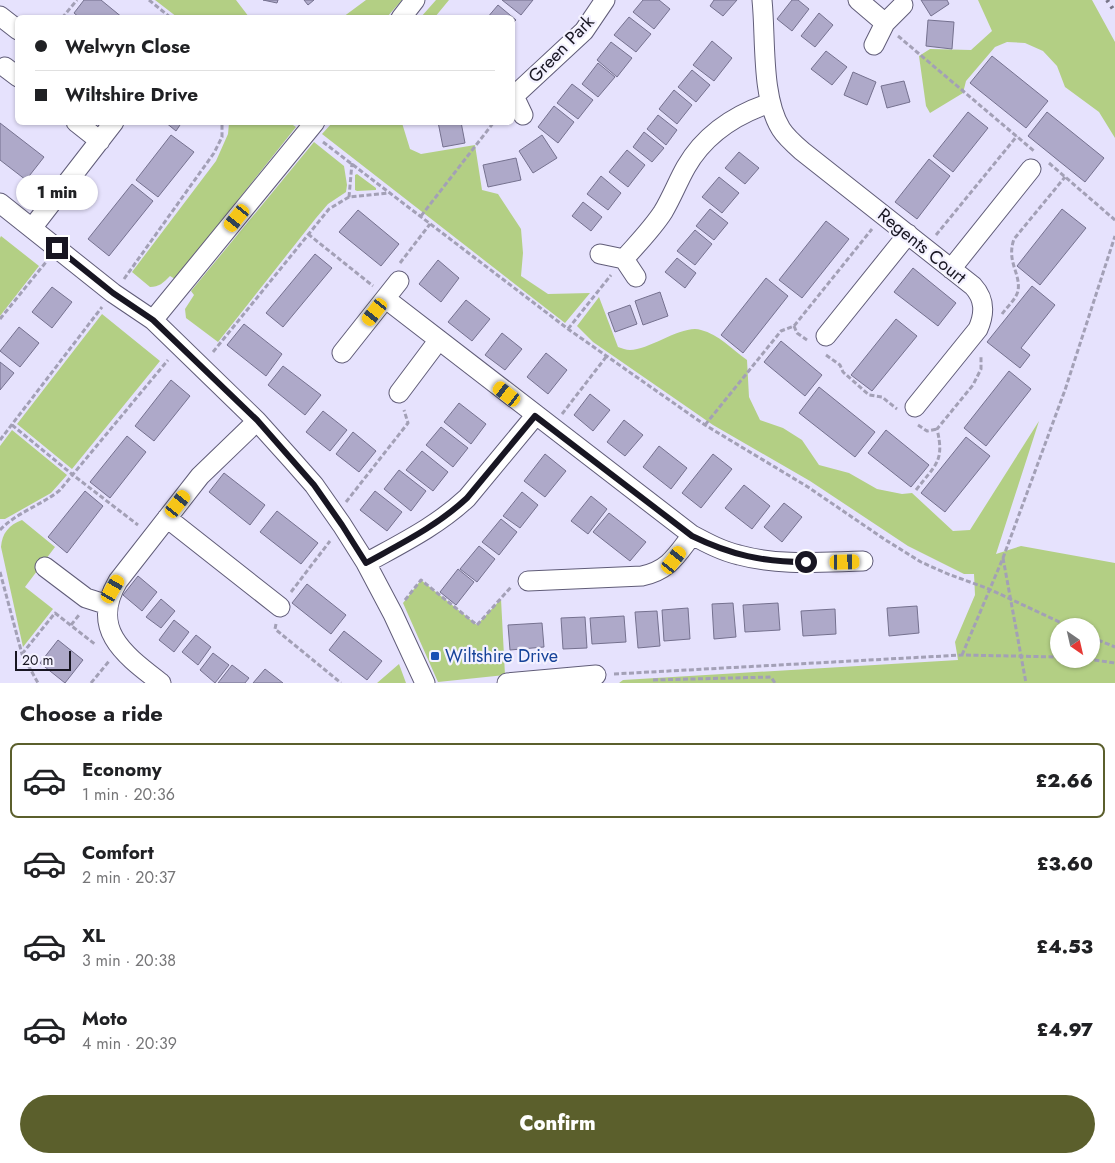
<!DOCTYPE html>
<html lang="en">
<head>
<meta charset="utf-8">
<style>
  :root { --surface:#fff; --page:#f2f2f2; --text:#202124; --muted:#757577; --line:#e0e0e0; --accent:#5b5f2c }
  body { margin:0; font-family:Jost,sans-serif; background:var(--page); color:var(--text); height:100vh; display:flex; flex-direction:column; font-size:19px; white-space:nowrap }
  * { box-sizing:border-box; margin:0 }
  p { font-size:16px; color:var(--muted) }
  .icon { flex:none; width:28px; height:28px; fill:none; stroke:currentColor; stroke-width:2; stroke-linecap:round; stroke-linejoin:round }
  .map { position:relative; height:683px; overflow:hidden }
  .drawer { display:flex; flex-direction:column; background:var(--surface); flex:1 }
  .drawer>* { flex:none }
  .guide { position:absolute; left:15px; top:15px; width:500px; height:110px; border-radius:8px; box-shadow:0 1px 4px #0004; display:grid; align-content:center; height:110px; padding:0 20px; background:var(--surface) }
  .needle { width:32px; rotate:146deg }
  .controls { position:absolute; left:1050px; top:618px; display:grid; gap:10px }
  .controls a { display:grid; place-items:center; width:50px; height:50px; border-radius:50%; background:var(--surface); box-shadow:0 1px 4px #0004; font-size:25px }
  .scale { position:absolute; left:15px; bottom:12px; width:56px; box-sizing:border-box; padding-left:5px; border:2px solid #181622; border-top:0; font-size:14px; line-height:18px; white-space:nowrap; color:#181622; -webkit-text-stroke:4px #f3f1ff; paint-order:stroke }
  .end { position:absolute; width:22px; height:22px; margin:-11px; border:6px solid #181622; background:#fff; box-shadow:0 0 0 2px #fff }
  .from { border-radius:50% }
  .bubble { position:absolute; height:35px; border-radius:18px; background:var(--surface); box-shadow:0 1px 4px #0004; font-size:16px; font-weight:800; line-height:35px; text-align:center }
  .car { position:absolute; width:15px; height:30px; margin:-15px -8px; border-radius:6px; box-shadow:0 0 4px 1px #0007; background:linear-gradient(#f5c518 24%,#345 0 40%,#f5c518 0 76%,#345 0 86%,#f5c518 0) }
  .guide b { display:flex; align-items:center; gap:18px; height:48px; font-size:19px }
  .guide b+b { border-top:1px solid var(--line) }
  .guide i { width:12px; height:12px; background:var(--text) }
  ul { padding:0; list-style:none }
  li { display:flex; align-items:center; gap:15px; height:75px; margin:0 10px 8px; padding:0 10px; border:2px solid transparent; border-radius:8px }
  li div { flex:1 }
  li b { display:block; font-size:19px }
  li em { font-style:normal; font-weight:800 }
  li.current { border-color:var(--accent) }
  li>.icon { width:45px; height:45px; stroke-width:1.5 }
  h2 { padding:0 20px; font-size:22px; line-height:60px }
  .primary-button { display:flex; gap:10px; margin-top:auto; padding:10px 20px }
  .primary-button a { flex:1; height:58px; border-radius:30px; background:var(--accent); color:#fff; font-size:20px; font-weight:800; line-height:58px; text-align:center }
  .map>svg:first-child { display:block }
</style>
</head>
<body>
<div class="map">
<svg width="1115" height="683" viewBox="0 0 1115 683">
  <rect width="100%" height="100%" fill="#e6e2fd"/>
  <!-- green -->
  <path fill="#b3cf84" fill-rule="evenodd" d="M155 0H236L249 17H177Z
    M366 0H402L387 17H343Z
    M436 0H449L435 17H421Z
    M978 0H1092L1115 42V138L1099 112 1065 87 1057 66 1043 51 1025 43 1007 42 995 47 966 81 963 93 930 113 926 106 919 56 930 49 971 50 992 31Z
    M229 123H290L296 127 175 279 170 276C163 283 159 287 150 287L132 272 216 161 228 134Z
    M332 123H402L410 149 421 154 475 145 482 190 498 194 521 229 523 253 521 276 548 294 590 293 565 323 322 134Z
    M314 142 344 166 347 185 346 192 328 204 316 218 218 342 186 318 185 309 194 295 191 291Z
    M357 174 376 188V190L357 191 355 190V175Z
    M1 236 39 266 0 316V238Z
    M599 297 618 347C622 348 626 350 630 350 650 350 683 324 701 330 718 334 733 350 747 360L749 397 760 420 783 428 802 440 819 465 849 473 877 489 902 494 912 493 953 531 970 530 1039 421 996 554 1021 546 1115 563V683H619L623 680 958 660 955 642 975 595 974 574H964L908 546 810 481 713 425 593 342 577 326ZM1059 626H1091V659H1059Z
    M102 314 160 361 72 469 17 424Z
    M12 430 67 475 51 493 5 519H0V446Z
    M22 520 55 547 25 587 53 609 23 647 1 547C2 533 9 525 22 520Z
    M421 580 477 625 501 599 505 675 438 682 403 603Z
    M399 664 406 683H377Z"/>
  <!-- building -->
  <path fill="#aea9c9" stroke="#75718f" d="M84 0H101L123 18H80L74 13Z
    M263 0H278L277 3Z
    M304 0H314L308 5Z
    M502 0H533L521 15Z
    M643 0H659L670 9 654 29 633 12Z
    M714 0H737L723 16 710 6Z
    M792 0H798L809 9 792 31 777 19Z
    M921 0H947L949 4 931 16Z
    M498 5 516 20 512 24V18H487Z
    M819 13 833 25 815 47 801 36Z
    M629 17 651 34 636 52 614 35Z
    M928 20 954 22 952 49 926 46Z
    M712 41 732 58 714 81 693 65Z
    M611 42 632 58 617 77 597 60Z
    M826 51 847 67 832 85 811 69Z
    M992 56 1048 101 1026 128 970 83Z
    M598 63 615 77 598 97 582 84Z
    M692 70 710 85 696 102 678 87Z
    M853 72 876 82 867 105 844 95Z
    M904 81 910 102 887 108 881 86Z
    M572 84 593 100 578 119 557 103Z
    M674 90 692 105 677 124 659 109Z
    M554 106 574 122 558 143 538 127Z
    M968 112 988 128 953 172 933 156Z
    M1047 112 1104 158 1085 182 1028 136Z
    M658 115 677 130 666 145 647 129Z
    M165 122H182L176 131Z
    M438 122H461L465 143 443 147Z
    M0 123 44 157 26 180 0 160Z
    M644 132 664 148 652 162 633 147Z
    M171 135 194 152 158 197 136 180Z
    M542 135 557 158 533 173 519 151Z
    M627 150 645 165 628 187 609 172Z
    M739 152 759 168 745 184 725 168Z
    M516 158 521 180 488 187 483 165Z
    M929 159 950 176 917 219 895 202Z
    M601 176 621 193 608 210 587 194Z
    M719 177 739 193 722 213 702 197Z
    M132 184 153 201 109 256 88 239Z
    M583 202 602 217 591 231 572 216Z
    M710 209 728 223 714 240 696 226Z
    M1062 209 1086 228 1040 285 1017 266Z
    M358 210 399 244 381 266 339 232Z
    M826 221 849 239 802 298 779 280Z
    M695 230 712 244 695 265 677 251Z
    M315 254 332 268 283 327 266 313Z
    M677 258 696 273 685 288 665 272Z
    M438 260 459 278 441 302 419 284Z
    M913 268 956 303 938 326 894 292Z
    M766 278 788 296 743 353 721 335Z
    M1032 286 1055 305 1021 348 1030 355 1020 368 987 342Z
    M52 287 72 302 52 328 32 312Z
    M660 292 668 316 643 325 635 301Z
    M466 300 490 319 472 341 448 322Z
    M630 305 637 324 615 332 608 313Z
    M896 319 917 336 872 391 851 375Z
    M244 324 282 354 266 376 227 345Z
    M19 327 39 343 20 367 0 351Z
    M502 333 522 349 505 370 485 355Z
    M781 341 822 375 805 396 764 362Z
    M546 353 567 370 548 394 527 377Z
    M0 362 14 373 0 390Z
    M283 366 321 395 305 415 268 385Z
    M1009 371 1031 389 986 446 964 428Z
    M171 380 190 396 154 441 135 426Z
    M819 387 875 432 855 457 799 413Z
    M590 394 610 410 593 431 574 415Z
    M459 403 486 424 471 444 444 422Z
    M323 411 347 430 330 451 306 432Z
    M624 420 643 435 625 456 607 442Z
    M441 427 468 448 453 467 426 445Z
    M886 430 929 465 911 487 868 453Z
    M353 432 376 451 359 472 336 454Z
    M127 436 146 452 110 498 90 482Z
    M966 437 990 456 945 512 921 493Z
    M659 446 687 468 671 489 643 467Z
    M422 451 448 472 433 491 406 470Z
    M545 454 566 471 545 497 524 481Z
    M713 454 732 469 701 508 682 493Z
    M399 470 426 491 411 511 384 489Z
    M224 473 265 505 250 525 209 492Z
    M744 485 770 506 752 529 725 508Z
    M85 491 103 506 67 553 48 537Z
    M375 491 402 512 387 531 360 510Z
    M522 492 538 505 520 528 503 516Z
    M591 496 607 509 588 534 571 521Z
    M784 503 802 517 782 542 764 527Z
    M277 511 318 543 301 564 260 532Z
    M609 513 646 542 630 561 593 532Z
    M501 519 517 532 499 555 482 542Z
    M479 546 495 559 477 582 460 569Z
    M458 569 474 582 456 605 440 592Z
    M138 576 157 592 142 611 123 595Z
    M307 584 346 615 331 634 292 603Z
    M161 599 175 611 161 628 146 617Z
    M733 603 736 637 714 639 712 604Z
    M778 603 780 630 745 632 743 605Z
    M917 606 919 633 889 636 887 608Z
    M688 608 690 639 664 641 662 610Z
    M835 609 836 634 803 636 801 611Z
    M657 611 660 646 638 648 635 612Z
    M624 616 626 642 592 644 590 618Z
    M585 617 587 648 563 649 561 618Z
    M174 620 189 632 174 652 159 640Z
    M542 623 544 647 510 650 508 625Z
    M344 631 382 661 367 680 329 650Z
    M196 635 211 647 198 665 182 652Z
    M58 640 83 660 65 683 40 663Z
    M213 653 229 665 215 683 200 670Z
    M232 665 249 678 245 683H218Z
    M265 669 283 683H253Z"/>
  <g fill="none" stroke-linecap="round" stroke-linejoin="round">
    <!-- minor casing -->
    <g stroke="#605c78" stroke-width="21">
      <path id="minor" d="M762 0C766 38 761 97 781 129 786 137 794 144 802 151L973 286C985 299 985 313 978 329L915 407
        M858 0 885 23
        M0 16 18 30
        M401 18 415 0
        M874 45 885 23 903 5
        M5 67 18 77
        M512 96H514L523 115
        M514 96 584 31 605 0
        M76 122 100 141
        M0 203 113 293 153 320 257 421 292 460 314 485 342 525 366 563 393 614 425 683
        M32 228 114 122
        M600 254 624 259 636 277
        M624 259C637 244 652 229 663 212 672 197 678 181 686 167 705 134 734 115 770 103
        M951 269 1031 169
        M386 299 692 535C707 543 722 551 739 555 779 566 821 562 863 561
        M153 320 315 122
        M826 336 908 234
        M342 353 399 281
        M399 393 438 341
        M167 518 280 607
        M366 563C402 543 437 526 467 498L535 416
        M45 567 86 598 108 605
        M528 581 642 576C669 570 676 556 692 535
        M161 683C125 655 89 630 118 581L200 476 257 421
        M507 683 596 675"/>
    </g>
    <!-- path -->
    <path stroke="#a3a0b6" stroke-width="3" stroke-dasharray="5 2.5" stroke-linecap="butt" d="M149 0 171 18
      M62 18 77 0
      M898 36 1034 151
      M323 142 568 329 705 425 808 487 884 539 921 562 948 574 989 589 1068 626
      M1049 163 1115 220
      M349 197 352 163
      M421 216 494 122
      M308 234 373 286
      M936 235 1017 136
      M400 263 430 224
      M124 279 214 153 222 137V122
      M1002 314C1007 307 1016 299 1018 291 1021 273 1006 262 1014 239L1065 177
      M0 319 46 262
      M794 326 797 333 807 340
      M568 329 611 275
      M213 352 329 209 349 197 390 193
      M826 355 840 365 843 372 869 395 882 397 897 409
      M562 414 606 357
      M12 425 73 475 138 525
      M705 425 781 331 794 326 872 229
      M918 425 927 431 937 429
      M0 440 102 307
      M916 490C935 465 945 462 937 429L973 385 981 369V356
      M346 502 408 423 404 410
      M0 530C17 512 42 505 60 490L168 360
      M1003 558 1026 683
      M0 572 22 654 38 683
      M291 592 330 541
      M405 600 421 580 477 625 511 587
      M276 624 275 629 341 683
      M71 625 79 615
      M1091 637 1115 647
      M22 654 55 613 96 645
      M962 655 1003 558 1065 390 1115 236
      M1087 659 1115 663
      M614 674 962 655 1059 657
      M653 680 771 677 775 683
      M91 683 110 660"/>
    <!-- minor -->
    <use href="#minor" stroke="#fff" stroke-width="19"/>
    <!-- rail -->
    <path stroke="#777487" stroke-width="4" stroke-dasharray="2.5 5" stroke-linecap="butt" d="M1107 0 1115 12"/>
  </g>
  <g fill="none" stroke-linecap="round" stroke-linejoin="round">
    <!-- route -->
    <path stroke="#181622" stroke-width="6" d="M57 248 113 293 153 320 257 420 314 485 342 525 366 563C402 543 437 526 467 498L535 416 692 536C731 555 763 562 806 562"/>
  </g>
  <!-- markers -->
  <rect fill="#1a4fb4" stroke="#f3f1ff" stroke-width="2" x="430" y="651" width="10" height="10" rx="2.5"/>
  <g text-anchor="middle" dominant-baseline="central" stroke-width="4.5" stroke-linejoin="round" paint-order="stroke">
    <!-- street labels -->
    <g font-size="18" fill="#181622" stroke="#f3f1ff">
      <text transform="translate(561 49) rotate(-46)">Green Park</text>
      <text transform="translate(922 246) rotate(39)">Regents Court</text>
    </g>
    <!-- transit labels -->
    <g font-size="18" fill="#164399" stroke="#f3f1ff" text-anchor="start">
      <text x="445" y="656">Wiltshire Drive</text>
    </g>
  </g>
</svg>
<div class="controls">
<a><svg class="needle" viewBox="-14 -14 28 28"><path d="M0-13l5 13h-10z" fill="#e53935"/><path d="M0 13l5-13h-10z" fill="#757577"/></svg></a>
</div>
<div class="scale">20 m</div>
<i class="end from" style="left:806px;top:562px"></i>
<i class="end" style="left:57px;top:248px"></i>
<div class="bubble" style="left:16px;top:175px;width:82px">1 min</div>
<i class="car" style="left:237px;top:218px;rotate:219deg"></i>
<i class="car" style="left:375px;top:312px;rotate:218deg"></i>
<i class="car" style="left:507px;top:394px;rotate:308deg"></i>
<i class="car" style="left:178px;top:504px;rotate:38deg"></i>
<i class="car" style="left:674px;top:560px;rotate:37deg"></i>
<i class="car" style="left:845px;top:562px;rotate:89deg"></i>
<i class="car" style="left:113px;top:589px;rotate:30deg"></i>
<div class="guide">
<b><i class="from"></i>Welwyn Close</b>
<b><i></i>Wiltshire Drive</b>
</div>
</div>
<section class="drawer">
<h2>Choose a ride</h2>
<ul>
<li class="current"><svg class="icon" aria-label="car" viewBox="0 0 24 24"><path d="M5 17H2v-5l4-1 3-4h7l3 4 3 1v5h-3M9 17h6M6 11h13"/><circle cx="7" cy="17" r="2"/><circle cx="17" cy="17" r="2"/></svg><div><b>Economy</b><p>1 min · 20:36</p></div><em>£2.66</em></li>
<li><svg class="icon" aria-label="car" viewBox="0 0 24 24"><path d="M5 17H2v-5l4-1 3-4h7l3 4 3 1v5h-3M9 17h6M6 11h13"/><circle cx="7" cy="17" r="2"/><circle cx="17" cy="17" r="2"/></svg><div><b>Comfort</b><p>2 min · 20:37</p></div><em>£3.60</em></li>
<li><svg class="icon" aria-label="car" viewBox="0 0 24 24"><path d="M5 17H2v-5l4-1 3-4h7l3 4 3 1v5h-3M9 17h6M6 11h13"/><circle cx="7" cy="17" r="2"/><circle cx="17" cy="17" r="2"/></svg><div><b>XL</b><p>3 min · 20:38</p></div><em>£4.53</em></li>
<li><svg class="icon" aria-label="car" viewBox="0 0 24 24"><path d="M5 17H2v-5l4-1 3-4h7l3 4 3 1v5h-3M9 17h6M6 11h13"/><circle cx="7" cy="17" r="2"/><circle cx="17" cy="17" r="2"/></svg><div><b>Moto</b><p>4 min · 20:39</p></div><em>£4.97</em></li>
</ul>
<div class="primary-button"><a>Confirm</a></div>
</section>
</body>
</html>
